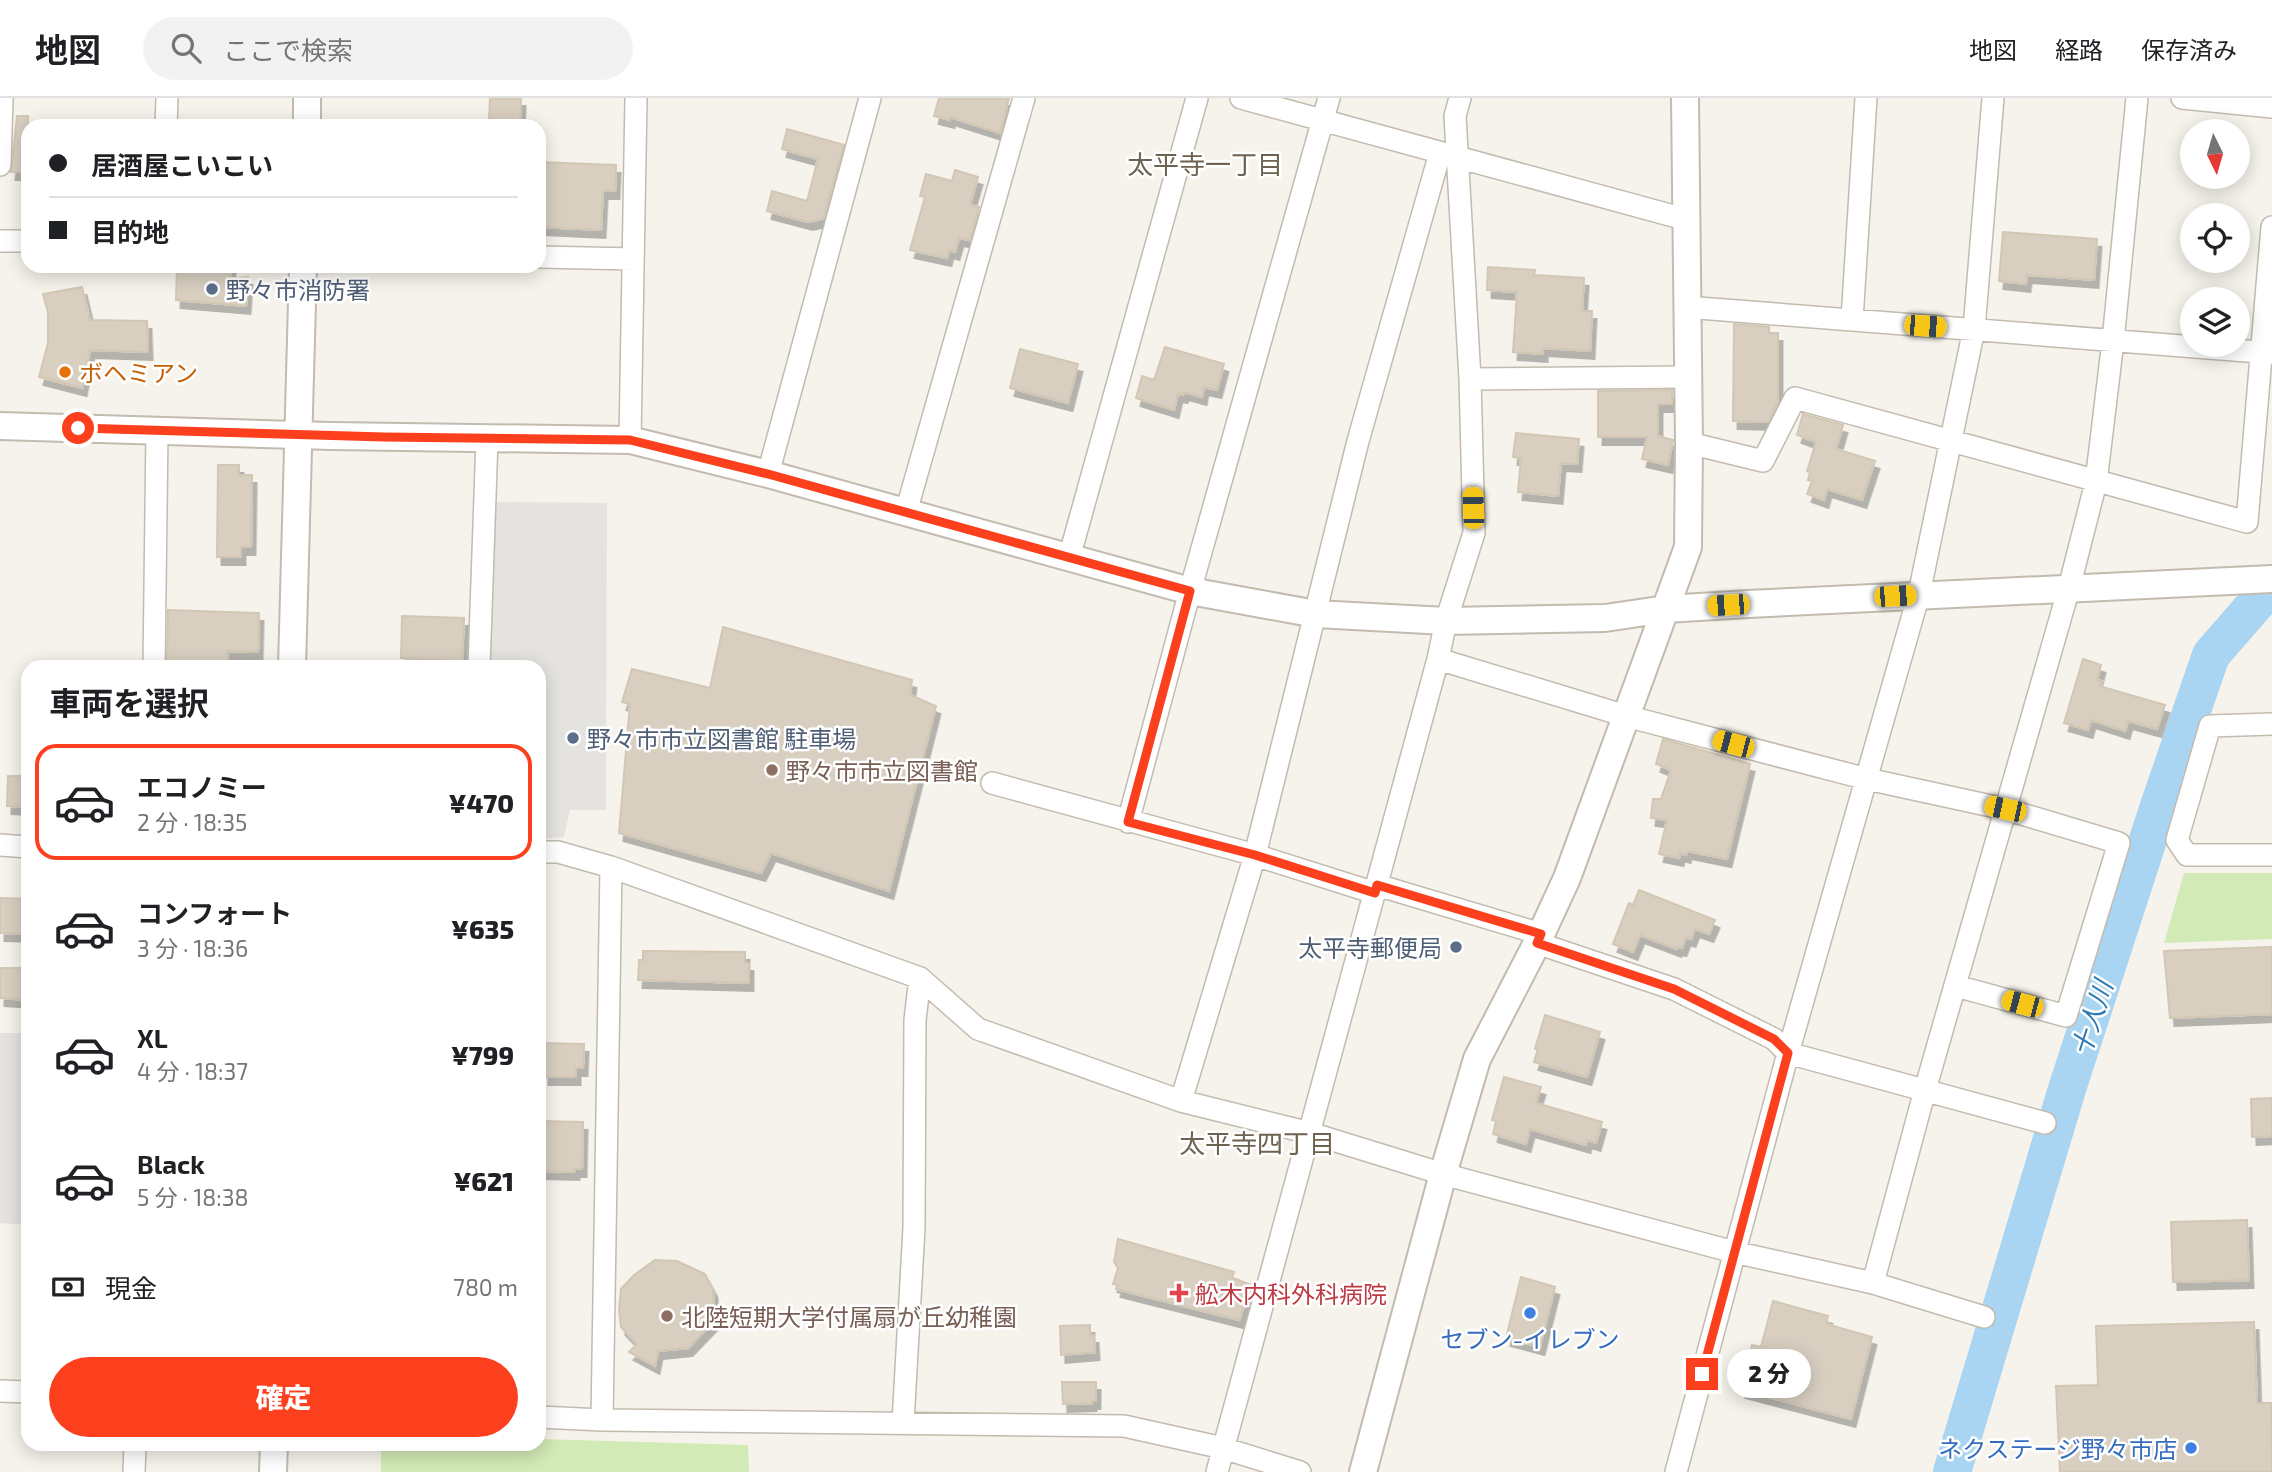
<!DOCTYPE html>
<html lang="ja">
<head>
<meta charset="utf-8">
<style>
  :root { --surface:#fff; --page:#f2f2f2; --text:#202124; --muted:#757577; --line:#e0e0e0; --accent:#fc3f1d }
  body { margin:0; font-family:"Exo 2","Noto Sans JP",sans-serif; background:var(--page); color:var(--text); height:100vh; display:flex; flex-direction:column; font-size:26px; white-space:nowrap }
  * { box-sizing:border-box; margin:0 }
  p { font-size:23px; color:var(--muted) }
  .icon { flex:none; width:38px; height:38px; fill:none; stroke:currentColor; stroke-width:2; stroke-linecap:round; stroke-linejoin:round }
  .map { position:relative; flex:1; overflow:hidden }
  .details { position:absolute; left:21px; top:562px; width:525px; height:791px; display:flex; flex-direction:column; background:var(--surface); border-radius:21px; box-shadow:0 4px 18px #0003 }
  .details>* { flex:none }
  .banner { position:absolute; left:21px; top:21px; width:525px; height:154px; border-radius:21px; box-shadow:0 4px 18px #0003; display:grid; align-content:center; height:154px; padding:0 28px; background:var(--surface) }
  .needle { width:46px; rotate:175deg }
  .buttons { position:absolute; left:2180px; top:21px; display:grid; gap:14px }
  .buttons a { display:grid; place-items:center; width:70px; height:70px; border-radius:50%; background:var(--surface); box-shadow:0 4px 18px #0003; font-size:35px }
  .end { position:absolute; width:32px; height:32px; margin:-16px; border:9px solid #fc3f1d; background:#fff; box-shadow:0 0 0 4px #fff }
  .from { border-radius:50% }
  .bubble { position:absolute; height:49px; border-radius:24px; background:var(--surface); box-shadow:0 4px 18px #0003; font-size:23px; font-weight:800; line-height:49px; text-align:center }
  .car { position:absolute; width:21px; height:42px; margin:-21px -10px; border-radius:9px; box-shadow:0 0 5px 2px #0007; background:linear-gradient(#f5c518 24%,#345 0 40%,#f5c518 0 76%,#345 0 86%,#f5c518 0) }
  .banner b { display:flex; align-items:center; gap:24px; height:66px; font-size:26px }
  .banner b+b { border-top:2px solid var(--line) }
  .banner i { width:18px; height:18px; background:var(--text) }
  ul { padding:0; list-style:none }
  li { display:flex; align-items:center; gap:21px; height:116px; margin:0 14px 10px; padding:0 14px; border:4px solid transparent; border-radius:21px }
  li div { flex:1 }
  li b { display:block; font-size:26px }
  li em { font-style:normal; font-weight:800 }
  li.selected { border-color:var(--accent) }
  li>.icon { width:63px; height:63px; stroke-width:1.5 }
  h2 { padding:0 28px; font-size:32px; line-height:84px }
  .pay { display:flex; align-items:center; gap:18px; height:77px; padding:0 28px; font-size:26px }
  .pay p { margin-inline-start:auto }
  .button { display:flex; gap:14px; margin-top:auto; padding:14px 28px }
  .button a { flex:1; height:80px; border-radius:42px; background:var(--accent); color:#fff; font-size:28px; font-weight:800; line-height:80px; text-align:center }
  header { display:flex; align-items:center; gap:42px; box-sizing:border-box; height:98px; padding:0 35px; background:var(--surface); border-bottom:2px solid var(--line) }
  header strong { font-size:33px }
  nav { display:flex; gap:38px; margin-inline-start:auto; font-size:24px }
  .search { width:490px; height:63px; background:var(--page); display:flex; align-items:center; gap:18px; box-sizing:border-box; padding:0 24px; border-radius:38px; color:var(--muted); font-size:26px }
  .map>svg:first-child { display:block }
</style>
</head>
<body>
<header>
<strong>地図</strong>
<div class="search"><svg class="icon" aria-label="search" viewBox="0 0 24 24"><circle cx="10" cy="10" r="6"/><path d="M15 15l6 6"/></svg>ここで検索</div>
<nav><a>地図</a><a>経路</a><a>保存済み</a></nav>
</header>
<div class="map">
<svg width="2272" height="1374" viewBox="0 0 2272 1374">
  <defs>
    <filter id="shadow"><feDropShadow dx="4.5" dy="8" stdDeviation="0" flood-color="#0004"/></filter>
  </defs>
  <rect width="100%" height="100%" fill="#f6f3ec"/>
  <!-- green -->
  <path fill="#d2eab5" d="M2184 775H2272V841L2164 845Z
    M539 1341 748 1347 749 1374H381V1346H539Z"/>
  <!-- parking -->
  <path fill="#e5e3e0" d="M494 404 607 405 606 712H570L564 739 539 741V569H488Z
    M0 935H28V1127L0 1125Z"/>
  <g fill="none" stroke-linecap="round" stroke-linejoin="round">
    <!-- river -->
    <path stroke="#a9d4f2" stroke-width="38" d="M1952 1374 2067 991 2158 711 2211 557 2272 487"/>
  </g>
  <!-- building -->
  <path fill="#d8cfc1" stroke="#d3c7b4" stroke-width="2" filter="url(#shadow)" d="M490 0H521L520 28 500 27V23H489Z
    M939 0H1009L1000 35 950 19V22L934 18Z
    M17 18H28V74H11Z
    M787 31 844 47 823 121 808 124 767 113 772 93 807 103 818 61 782 51Z
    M539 64 616 67 615 93H603L601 132 539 129Z
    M955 72 978 79 970 107 979 109 970 142 959 140 955 154 949 152 947 160 910 152 925 99 920 98 926 76 952 83Z
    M2003 134 2097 141 2094 182 2027 177 2026 186 1999 183Z
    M177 168H231L230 181 248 179 246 208 176 202Z
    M1488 169 1535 172 1534 177 1584 180 1582 213H1592L1590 253 1543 250V256L1513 254 1517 194 1487 192Z
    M82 189 90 222 147 223 148 254 90 252 82 290 39 279 48 245V214L43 196Z
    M1734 226 1769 229V235H1778V304L1768 324 1733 323Z
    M1165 249 1224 266 1217 292 1204 289 1202 299 1184 294 1183 297 1178 296 1174 312 1136 300 1142 278 1154 282Z
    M1020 251 1078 266 1068 305 1010 290Z
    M1672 292V306H1658V338L1673 342 1668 367 1642 361 1647 339H1598V293Z
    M1803 316 1843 327 1836 351 1875 363 1862 402 1827 391 1824 402 1807 396 1812 383 1808 382 1810 374 1807 373 1816 344 1797 337Z
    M1516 335 1579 341 1577 366 1561 365 1558 398 1518 394 1521 360 1513 359Z
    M218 367H239V377H252L251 449H241V459H217Z
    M168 512 259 515 258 554 228 553 227 569H167Z
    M402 518 464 520 462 563 401 560Z
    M723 529 912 582 910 597 936 608 889 793 771 755 761 775 619 735 630 606 622 604 632 571 710 590Z
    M2083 561 2101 567 2097 582 2102 583 2099 588 2165 607 2157 631 2128 623 2125 633 2091 622 2088 632 2064 625Z
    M1663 641 1750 666 1727 761 1687 753 1686 757 1680 755 1679 760 1659 756 1667 722 1651 720 1653 701H1661L1671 672 1656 666Z
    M8 678H28V709L7 708Z
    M1639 792 1715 822 1709 836 1695 831 1691 841 1686 839 1682 850 1678 849 1677 851 1640 837 1633 854 1613 846 1629 805 1633 807Z
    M0 800 28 801V836L0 835Z
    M2272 849V916L2170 920 2164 853Z
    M643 853 745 854V865H749V885L638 882 639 862H643Z
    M0 870H28V902L0 900Z
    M1545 917 1600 934 1587 979 1534 964 1538 951H1535Z
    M539 945 584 946 583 970H576V979H544V970H539Z
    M1504 979 1541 989 1536 1005 1602 1024 1596 1045 1587 1042 1586 1047 1530 1031 1526 1046 1493 1036 1496 1023 1492 1022Z
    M2272 1000V1038L2252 1039 2251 1001Z
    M539 1023 583 1024 582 1071H575V1074L539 1073Z
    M2247 1122 2249 1182 2173 1184 2171 1124Z
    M1118 1141 1234 1174 1232 1180 1252 1187 1239 1222 1116 1191 1117 1187 1113 1186 1118 1170 1114 1164Z
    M655 1162 677 1163 705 1176 713 1192 714 1223 688 1250 658 1253 655 1268 629 1254 637 1246 621 1229 619 1212 621 1191 634 1177Z
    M1521 1179 1555 1189 1540 1249 1506 1240Z
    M1773 1203 1828 1218 1826 1226 1872 1239 1851 1321 1741 1292 1752 1247 1761 1249Z
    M2254 1224 2257 1305H2271L2272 1374H2060L2056 1288 2098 1287 2096 1228Z
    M1090 1227V1237H1094L1095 1254 1061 1257 1060 1228Z
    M1062 1284H1096V1303H1092V1305L1063 1306Z"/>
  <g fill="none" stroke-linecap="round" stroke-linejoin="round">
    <!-- minor casing -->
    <g stroke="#c2bbae" stroke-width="24">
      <path id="minor" d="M1241 0 1688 122
        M2182 0 2272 9
        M166 28 167 0
        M0 67 2 0
        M0 143H28
        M539 159 633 161
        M1686 209 2272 255
        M1852 222 1866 0
        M1470 281 1688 279
        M630 342 636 0
        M1689 345 1763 363 1795 300 2247 424 2272 129
        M768 376 870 0
        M906 414 1024 0
        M1069 460 1197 0
        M1438 561 1626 618 1867 681 2005 711 2119 745 2066 918 1956 888
        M154 569 157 333
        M479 569 487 341
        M2272 626 2210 628 2177 742 2187 757H2272
        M992 685 1255 757 1375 795
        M1128 724 1190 493 1329 0
        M0 747 28 749
        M539 754H558L611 769 920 880 978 931 1181 1003 1310 1035 1443 1076 1734 1154 1873 1185 1925 992 2069 490 2096 384 2113 243 2137 0
        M1377 787 1541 836
        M1537 845 1674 891 1774 941 1788 955 2045 1025
        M1181 1003 1255 757 1358 343 1440 55
        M1873 1185 1984 1219
        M0 1293 28 1294
        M539 1319 602 1322 1124 1328 1223 1350 1300 1374
        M602 1322 611 769
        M903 1325 914 1130 915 922 920 880
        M134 1374 135 1346
        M1217 1374 1438 561 1446 523 1474 435 1470 281 1455 18 1460 0
        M1676 1374 1788 955 1919 496 1974 231 1993 0"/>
    </g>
    <!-- tertiary casing -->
    <g stroke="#c2bbae" stroke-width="30">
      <path id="tertiary" d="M307 28V0
        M0 328 331 338 630 342 768 376 1190 493 1316 516 1446 523 1605 520 1666 511 1748 506 2272 481
        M292 569 303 168
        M273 1374 274 1346
        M1363 1374 1443 1076 1477 961 1537 845 1567 780 1688 449 1689 345 1685 0"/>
    </g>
    <!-- minor -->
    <use href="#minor" stroke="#fff" stroke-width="21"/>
    <!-- tertiary -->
    <use href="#tertiary" stroke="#fff" stroke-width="26"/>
  </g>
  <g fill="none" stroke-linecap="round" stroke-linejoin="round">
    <!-- route -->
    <path stroke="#fc3f1d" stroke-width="9" d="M78 330 384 339 630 342 768 376 1190 493 1128 724 1255 757 1375 795 1377 787 1541 836 1537 845 1674 891 1774 941 1788 955 1702 1276"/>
  </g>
  <!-- markers -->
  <g fill="#5c6f8a" stroke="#fff" stroke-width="2.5">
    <circle cx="212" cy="191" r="7"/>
    <circle cx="573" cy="640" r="7"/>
    <circle cx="1456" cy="849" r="7"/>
  </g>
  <circle fill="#e8710a" stroke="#fff" stroke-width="2.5" cx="65" cy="274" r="7"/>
  <g fill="#8d6e63" stroke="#fff" stroke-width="2.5">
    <circle cx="772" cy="672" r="7"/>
    <circle cx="667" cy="1218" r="7"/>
  </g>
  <path fill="#e0444e" stroke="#fff" stroke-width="2.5" d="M1175.5 1184.5h7v7h7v7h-7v7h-7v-7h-7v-7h7z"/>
  <g fill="#3f7fe0" stroke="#fff" stroke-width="2.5">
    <circle cx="1530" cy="1215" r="7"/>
    <circle cx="2191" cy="1350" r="7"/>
  </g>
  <g text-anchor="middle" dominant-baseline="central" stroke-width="5" stroke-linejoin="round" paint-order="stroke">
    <!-- service labels -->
    <g font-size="24" fill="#4e5e75" stroke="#fff" text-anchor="start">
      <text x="226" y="191">野々市消防署</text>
      <text x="587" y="640">野々市市立図書館 駐車場</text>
      <text x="1442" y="849" text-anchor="end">太平寺郵便局</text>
    </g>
    <!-- food labels -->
    <g font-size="24" fill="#c56008" stroke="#fff" text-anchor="start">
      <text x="79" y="274">ボヘミアン</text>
    </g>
    <!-- education labels -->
    <g font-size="24" fill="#785e54" stroke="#fff" text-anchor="start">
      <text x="786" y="672">野々市市立図書館</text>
      <text x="681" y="1218">北陸短期大学付属扇が丘幼稚園</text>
    </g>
    <!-- health labels -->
    <g font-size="24" fill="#be3a42" stroke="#fff" text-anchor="start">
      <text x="1195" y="1195">舩木内科外科病院</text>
    </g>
    <!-- shop labels -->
    <g font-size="24" fill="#366cbe" stroke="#fff">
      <text x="1530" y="1240">セブン-イレブン</text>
      <text x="2177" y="1350" text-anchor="end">ネクステージ野々市店</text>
    </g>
    <!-- neighbourhood labels -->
    <g font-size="26" fill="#6e6250" stroke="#fff">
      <text x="1205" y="65">太平寺一丁目</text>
      <text x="1257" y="1044">太平寺四丁目</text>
    </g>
    <!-- water labels -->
    <g font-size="26" font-style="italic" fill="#2e7ab2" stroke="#fff">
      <text transform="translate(2091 920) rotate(-72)">十人川</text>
    </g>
  </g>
</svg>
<div class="buttons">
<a><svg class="needle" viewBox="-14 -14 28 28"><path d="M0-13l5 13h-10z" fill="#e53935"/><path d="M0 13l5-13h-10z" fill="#757577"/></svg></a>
<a><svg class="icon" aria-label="locate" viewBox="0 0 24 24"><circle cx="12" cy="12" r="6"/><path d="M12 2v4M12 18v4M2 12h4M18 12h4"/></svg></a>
<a><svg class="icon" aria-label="layers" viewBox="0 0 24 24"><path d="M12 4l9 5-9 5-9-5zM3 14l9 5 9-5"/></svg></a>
</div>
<i class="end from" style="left:78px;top:330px"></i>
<i class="end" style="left:1702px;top:1276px"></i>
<div class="bubble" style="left:1727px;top:1251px;width:84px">2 分</div>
<i class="car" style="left:1925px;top:228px;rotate:94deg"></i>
<i class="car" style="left:1473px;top:410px;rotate:358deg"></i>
<i class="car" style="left:1895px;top:498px;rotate:87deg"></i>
<i class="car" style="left:1728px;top:507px;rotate:267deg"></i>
<i class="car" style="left:1733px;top:646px;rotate:285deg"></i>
<i class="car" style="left:2005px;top:711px;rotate:282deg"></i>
<i class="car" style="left:2022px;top:906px;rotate:285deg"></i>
<div class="banner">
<b><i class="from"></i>居酒屋こいこい</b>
<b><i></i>目的地</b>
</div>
<section class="details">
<h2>車両を選択</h2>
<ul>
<li class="selected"><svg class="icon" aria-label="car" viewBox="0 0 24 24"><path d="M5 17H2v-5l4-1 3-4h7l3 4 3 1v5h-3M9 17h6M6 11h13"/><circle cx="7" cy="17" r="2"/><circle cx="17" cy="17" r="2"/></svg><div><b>エコノミー</b><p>2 分 · 18:35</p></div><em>¥470</em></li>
<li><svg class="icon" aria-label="car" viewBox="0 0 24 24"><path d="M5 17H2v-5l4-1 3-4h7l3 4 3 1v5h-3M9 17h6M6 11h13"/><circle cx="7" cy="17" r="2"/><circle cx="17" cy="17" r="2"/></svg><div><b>コンフォート</b><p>3 分 · 18:36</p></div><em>¥635</em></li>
<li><svg class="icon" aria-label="car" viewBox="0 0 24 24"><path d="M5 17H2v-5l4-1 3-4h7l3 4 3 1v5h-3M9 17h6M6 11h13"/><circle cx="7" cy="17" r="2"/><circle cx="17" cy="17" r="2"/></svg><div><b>XL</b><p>4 分 · 18:37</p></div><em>¥799</em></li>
<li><svg class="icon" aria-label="car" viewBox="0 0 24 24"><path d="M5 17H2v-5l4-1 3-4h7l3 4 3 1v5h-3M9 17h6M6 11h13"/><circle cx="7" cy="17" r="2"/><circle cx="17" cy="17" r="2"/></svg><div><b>Black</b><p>5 分 · 18:38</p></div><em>¥621</em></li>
</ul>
<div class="pay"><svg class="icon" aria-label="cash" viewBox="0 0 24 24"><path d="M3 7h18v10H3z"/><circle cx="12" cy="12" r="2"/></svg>現金<p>780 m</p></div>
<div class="button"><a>確定</a></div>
</section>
</div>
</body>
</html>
